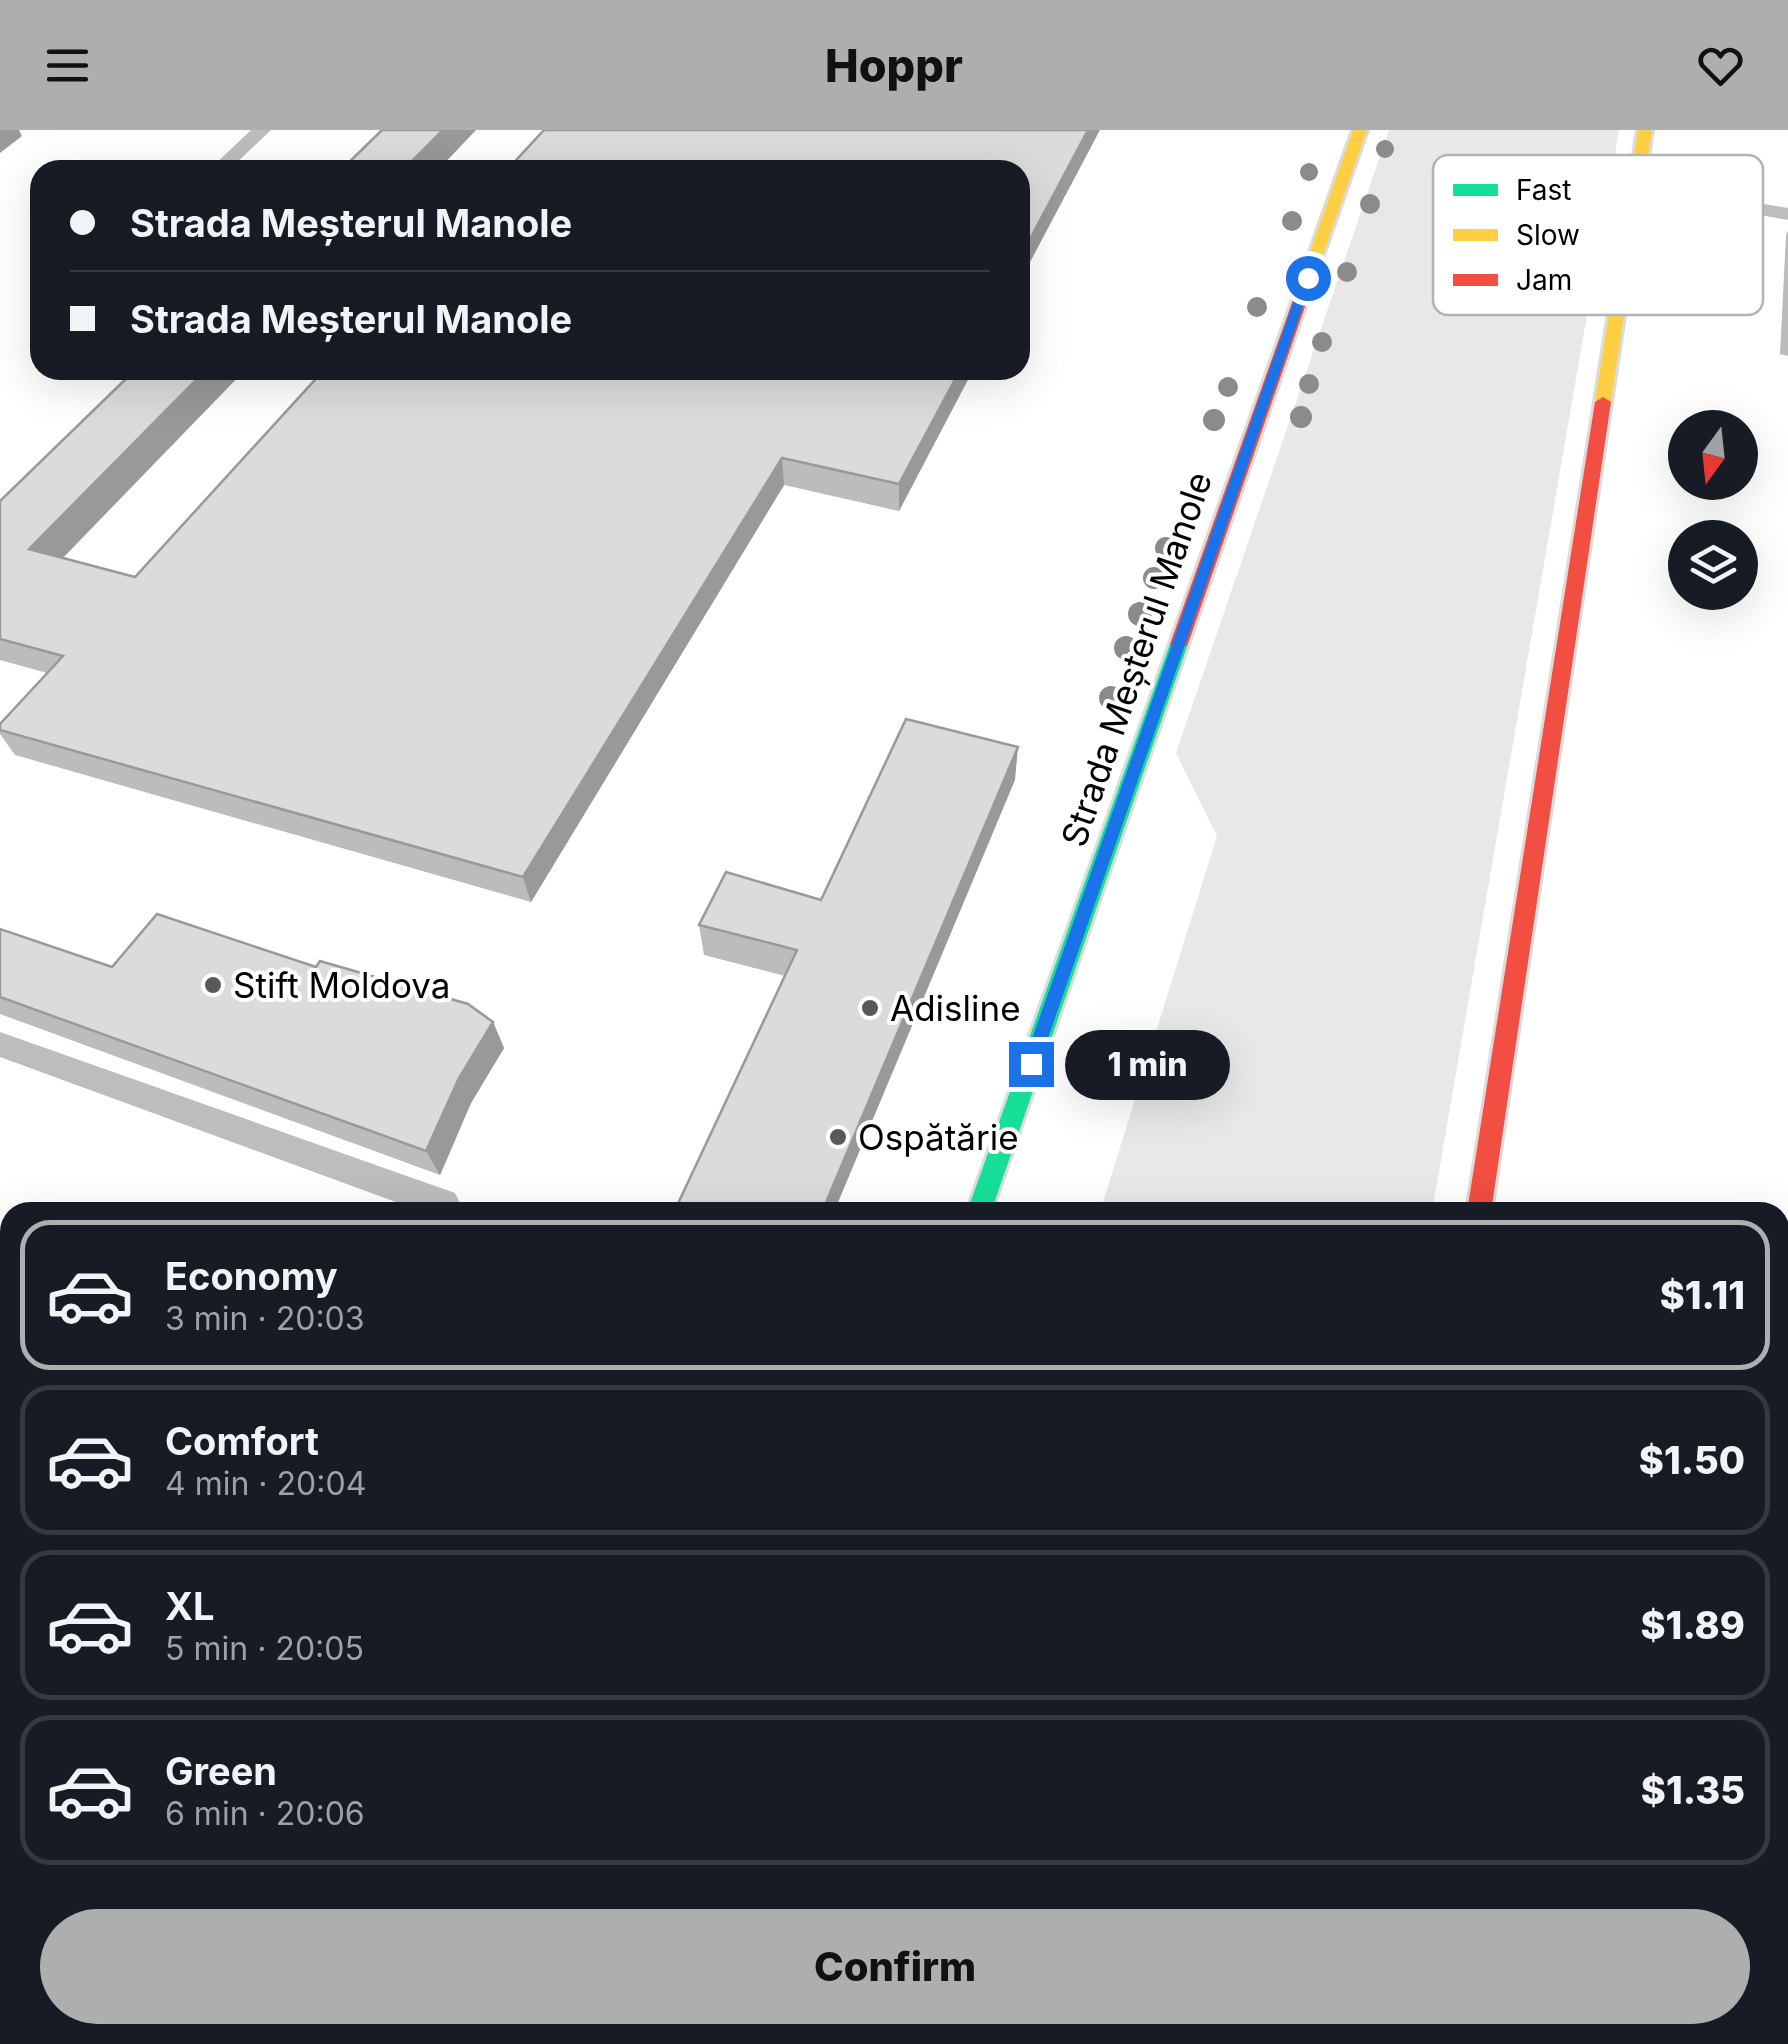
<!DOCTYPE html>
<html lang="en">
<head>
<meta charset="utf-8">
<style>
  :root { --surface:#171b24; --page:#20242c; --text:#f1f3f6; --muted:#9ea1a6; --line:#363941; --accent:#adaeaf }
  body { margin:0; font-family:Inter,sans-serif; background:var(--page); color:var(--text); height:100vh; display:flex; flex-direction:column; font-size:38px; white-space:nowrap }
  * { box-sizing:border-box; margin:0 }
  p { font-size:32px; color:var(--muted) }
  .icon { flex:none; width:55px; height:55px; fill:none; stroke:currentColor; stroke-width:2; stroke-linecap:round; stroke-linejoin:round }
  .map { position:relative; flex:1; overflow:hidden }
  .sheet { position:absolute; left:0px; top:1072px; width:1790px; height:842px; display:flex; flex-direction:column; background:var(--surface); border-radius:30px 30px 0 0; box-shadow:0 10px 40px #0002 }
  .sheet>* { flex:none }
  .top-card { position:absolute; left:30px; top:30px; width:1000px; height:220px; border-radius:30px; box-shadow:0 10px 40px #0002; display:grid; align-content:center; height:220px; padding:0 40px; background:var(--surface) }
  .needle { width:65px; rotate:195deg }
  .tools { position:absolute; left:1668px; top:280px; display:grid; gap:20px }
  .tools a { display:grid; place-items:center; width:90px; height:90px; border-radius:50%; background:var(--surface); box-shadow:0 10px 40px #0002; font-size:50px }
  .end { position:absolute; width:45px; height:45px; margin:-22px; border:12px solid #1a73e8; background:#fff; box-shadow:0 0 0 5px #fff }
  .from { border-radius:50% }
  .bubble { position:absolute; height:70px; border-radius:35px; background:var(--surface); box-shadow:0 10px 40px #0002; font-size:32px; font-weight:800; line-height:70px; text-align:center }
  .top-card b { display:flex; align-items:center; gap:35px; height:95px; font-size:38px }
  .top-card b+b { border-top:2px solid var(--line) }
  .top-card i { width:25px; height:25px; background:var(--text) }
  ul { padding:18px 0 0; list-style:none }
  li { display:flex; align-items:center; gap:30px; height:150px; margin:0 20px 15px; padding:0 20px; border:5px solid var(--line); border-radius:30px }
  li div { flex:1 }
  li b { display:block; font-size:38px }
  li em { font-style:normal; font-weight:800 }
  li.selected { border-color:var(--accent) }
  li>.icon { width:90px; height:90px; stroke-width:1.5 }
  .button { display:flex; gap:20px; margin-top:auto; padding:20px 40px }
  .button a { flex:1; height:115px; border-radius:60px; background:var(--accent); color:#111; font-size:40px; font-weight:800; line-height:115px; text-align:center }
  header { display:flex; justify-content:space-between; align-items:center; height:130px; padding:0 40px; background:var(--accent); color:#111; font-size:45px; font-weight:800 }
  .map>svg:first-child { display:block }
</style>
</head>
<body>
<header><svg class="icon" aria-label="menu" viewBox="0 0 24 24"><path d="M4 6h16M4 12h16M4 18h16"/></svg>Hoppr<svg class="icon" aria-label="heart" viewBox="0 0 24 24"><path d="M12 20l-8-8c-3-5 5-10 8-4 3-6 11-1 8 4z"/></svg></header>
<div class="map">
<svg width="1788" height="1914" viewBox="0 0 1788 1914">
  <rect width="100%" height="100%" fill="#fff"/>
  <!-- green -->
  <path fill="#e8e8e8" d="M1389 0H1619L1432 1082H1100L1217 706 1176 623Z
    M844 1905H1289L1287 1914H842Z"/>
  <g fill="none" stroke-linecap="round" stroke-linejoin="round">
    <!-- fast casing -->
    <g stroke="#dbdbdb" stroke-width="6">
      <path id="fast" d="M1179 508 1188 514 991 1082H967L1170 514Z"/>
    </g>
    <!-- slow casing -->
    <g stroke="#dbdbdb" stroke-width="6">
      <path id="slow" d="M1353 0H1367L1318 139 1306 142 1304 139Z
        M1638 0H1652L1611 272 1603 277 1595 272Z"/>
    </g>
    <!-- jam casing -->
    <g stroke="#dbdbdb" stroke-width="6">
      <path id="jam" d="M1311 135 1318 139 1188 514 1179 520 1173 519 1170 514 1304 139Z
        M1603 267 1611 272 1491 1082H1467L1595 272Z
        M674 1905H706L703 1914H671Z
        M1336 1905H1368L1366 1914H1334Z"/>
    </g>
    <!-- lane -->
    <path fill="#bdbdbd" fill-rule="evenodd" d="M251 0H271L229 40H209Z
      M1636 52 1788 78V90L1629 62 1627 58Z
      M0 902 455 1063 460 1073 455 1082H423L0 927Z
      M1780 1166 1788 1168V1198L1780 1196Z
      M0 1397 10 1401V1437L0 1433Z
      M10 1489V1537L0 1542V1493Z
      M1780 1854 1788 1857V1899L1780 1896Z
      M140 1905H182L178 1914H136Z
      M1521 1905H1563L1562 1914H1520Z"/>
    <!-- fast -->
    <use href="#fast" fill="#16e098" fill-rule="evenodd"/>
    <!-- slow -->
    <use href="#slow" fill="#ffcf43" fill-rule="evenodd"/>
    <!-- jam -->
    <use href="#jam" fill="#f24e42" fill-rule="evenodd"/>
  </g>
  <!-- trees -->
  <g fill="#8b8b8b">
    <circle cx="1385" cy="19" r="9"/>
    <circle cx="1309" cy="42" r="9"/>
    <circle cx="1370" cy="74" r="10"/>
    <circle cx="1292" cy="91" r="10"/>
    <circle cx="1347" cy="142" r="10"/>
    <circle cx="1257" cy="177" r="10"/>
    <circle cx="1322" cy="212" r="10"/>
    <circle cx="1309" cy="254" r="10"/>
    <circle cx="1228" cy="257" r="10"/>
    <circle cx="1301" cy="287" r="11"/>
    <circle cx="1214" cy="290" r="11"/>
    <circle cx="1166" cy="418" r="11"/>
    <circle cx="1154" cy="448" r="11"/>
    <circle cx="1140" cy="484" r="12"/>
    <circle cx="1126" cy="518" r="12"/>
    <circle cx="1111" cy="568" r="12"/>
  </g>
  <!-- wall -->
  <path fill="#bcbcbc" d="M1788 101V226L1780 224 1786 105Z
    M135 240H245L63 428 135 447 324 240H973L899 381 784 355 531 772 15 625 0 604V594L47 543 0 530V371Z
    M1015 650 785 846 704 825 699 795 821 770Z
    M0 799 112 837H316L493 892 504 918 471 973 440 1045 0 884Z"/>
  <!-- shaded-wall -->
  <path fill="#999" d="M0 0H19L22 6 0 23Z
    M443 0H476L438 40H403Z
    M1088 0H1100L1020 151V128Z
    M206 240H245L45 446 29 419Z
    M960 240H973L899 381V354Z
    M782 328 784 355 531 772 523 747Z
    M1018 617 1015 650 834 1082H822Z
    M493 892 504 918 471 973 440 1045 426 1021 459 948Z
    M0 1583 10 1587V1593L0 1589Z
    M40 1905H75L71 1914H35Z
    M489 1905H505L501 1914H485Z"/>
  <!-- building -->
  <path fill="#dbdbdb" stroke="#999" stroke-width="2.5" d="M382 0H443L403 40H341Z
    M544 0H1088L1020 128V40H507Z
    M135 240H206L29 419 135 447 324 240H960L899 354 782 328 523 747 0 600V594L63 526 0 509V371Z
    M906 589 1018 617 822 1082H674L797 820 699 795 726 742 821 770Z
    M157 784 316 837 320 831 468 874 493 892 459 948 426 1021 0 867V799L112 837Z
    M0 1589 10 1593V1905H40L35 1914H0Z
    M287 1905H489L485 1914H283Z"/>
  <!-- route -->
  <path fill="#1a73e8" d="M1308 144 1313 148 1039 934 1036 939H1025L1023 934 1302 148Z"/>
  <!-- markers -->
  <g fill="#595959" stroke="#fff" stroke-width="4">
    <circle cx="213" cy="855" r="10"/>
    <circle cx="870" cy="878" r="10"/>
    <circle cx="838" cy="1007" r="10"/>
  </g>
  <g text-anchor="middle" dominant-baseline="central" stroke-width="8" stroke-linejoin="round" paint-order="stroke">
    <!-- street labels -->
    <g font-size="35" fill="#000" stroke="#fff">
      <text transform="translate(1136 529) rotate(-71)">Strada Meșterul Manole</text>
    </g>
    <!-- poi labels -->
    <g font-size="35" fill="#000" stroke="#fff" text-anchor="start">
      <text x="233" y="855">Stift Moldova</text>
      <text x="890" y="878">Adisline</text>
      <text x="858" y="1007">Ospătărie</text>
    </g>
  </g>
  <!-- legend -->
  <rect x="1433" y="25" width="330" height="160" rx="15" fill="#fff" stroke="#b2b2b2" stroke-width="2.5"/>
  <rect x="1453" y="54" width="45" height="12" fill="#16e098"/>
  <rect x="1453" y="99" width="45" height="12" fill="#ffcf43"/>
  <rect x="1453" y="144" width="45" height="12" fill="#f24e42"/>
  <g font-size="28" fill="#000">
    <text x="1516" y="70">Fast</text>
    <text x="1516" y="115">Slow</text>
    <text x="1516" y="160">Jam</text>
  </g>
</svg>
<div class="tools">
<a><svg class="needle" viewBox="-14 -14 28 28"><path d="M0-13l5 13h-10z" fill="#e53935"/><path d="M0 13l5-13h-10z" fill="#9ea1a6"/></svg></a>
<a><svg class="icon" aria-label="layers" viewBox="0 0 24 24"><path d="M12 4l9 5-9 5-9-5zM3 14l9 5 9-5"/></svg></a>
</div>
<i class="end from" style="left:1308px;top:148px"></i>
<i class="end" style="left:1031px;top:934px"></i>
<div class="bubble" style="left:1065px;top:900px;width:165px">1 min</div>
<div class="top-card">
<b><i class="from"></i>Strada Meșterul Manole</b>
<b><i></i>Strada Meșterul Manole</b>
</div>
<section class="sheet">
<ul>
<li class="selected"><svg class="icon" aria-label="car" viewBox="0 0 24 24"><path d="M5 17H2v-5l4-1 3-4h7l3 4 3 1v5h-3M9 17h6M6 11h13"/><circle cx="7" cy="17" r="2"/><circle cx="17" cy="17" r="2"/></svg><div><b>Economy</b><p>3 min · 20:03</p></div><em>$1.11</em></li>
<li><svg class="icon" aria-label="car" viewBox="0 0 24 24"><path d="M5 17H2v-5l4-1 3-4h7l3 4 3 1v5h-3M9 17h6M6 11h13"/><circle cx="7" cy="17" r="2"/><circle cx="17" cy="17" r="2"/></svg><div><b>Comfort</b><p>4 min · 20:04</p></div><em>$1.50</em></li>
<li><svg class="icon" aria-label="car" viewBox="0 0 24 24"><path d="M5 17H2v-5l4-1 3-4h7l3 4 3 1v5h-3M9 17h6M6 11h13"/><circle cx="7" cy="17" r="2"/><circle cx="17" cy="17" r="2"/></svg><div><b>XL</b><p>5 min · 20:05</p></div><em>$1.89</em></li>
<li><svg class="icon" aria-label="car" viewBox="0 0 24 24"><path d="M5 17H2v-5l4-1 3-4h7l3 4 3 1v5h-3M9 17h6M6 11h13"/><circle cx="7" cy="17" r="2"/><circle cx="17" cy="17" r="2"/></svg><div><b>Green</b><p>6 min · 20:06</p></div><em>$1.35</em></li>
</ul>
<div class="button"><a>Confirm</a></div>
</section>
</div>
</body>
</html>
